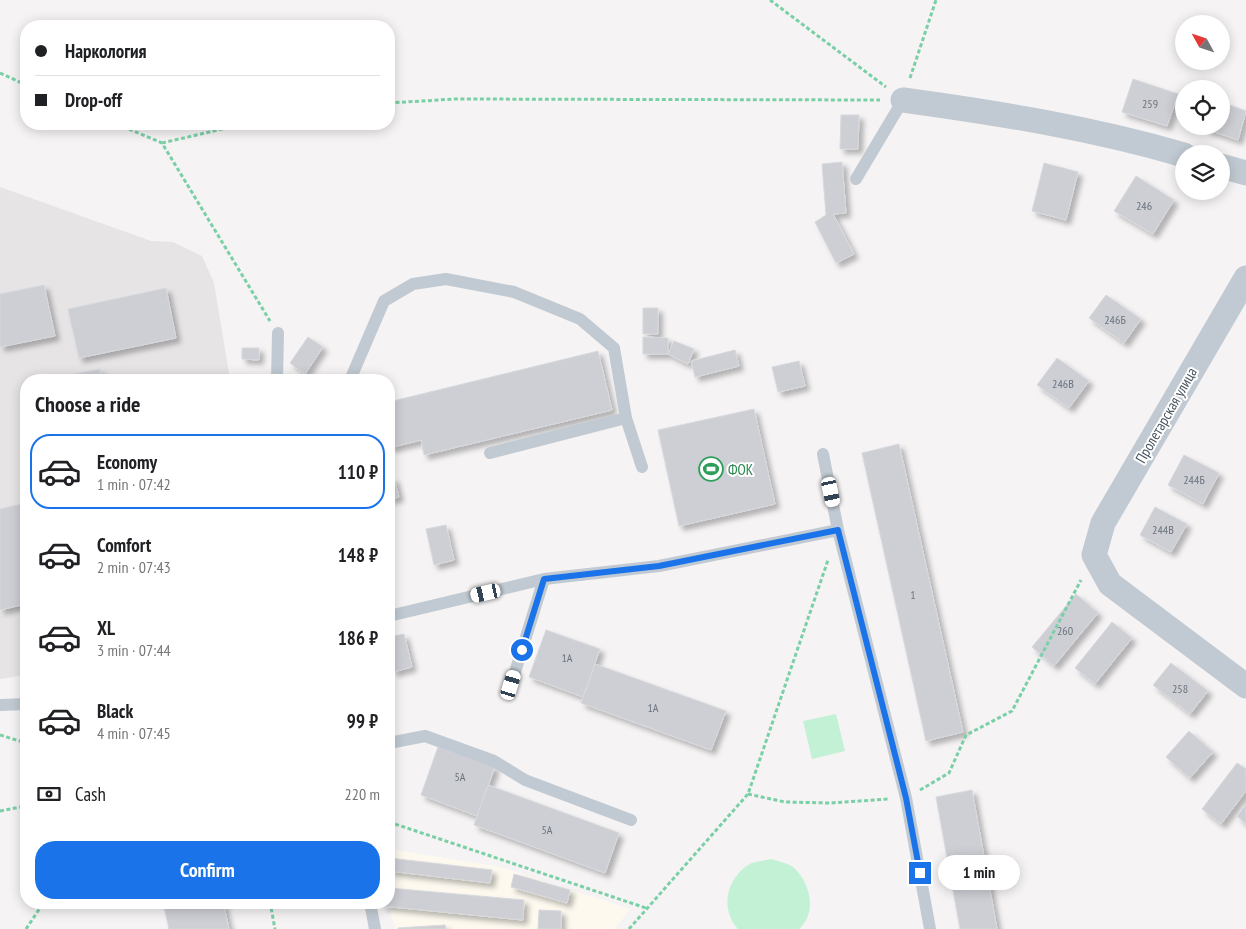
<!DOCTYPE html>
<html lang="en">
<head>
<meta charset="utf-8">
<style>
  :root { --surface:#fff; --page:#f6f6f6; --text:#202124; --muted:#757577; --line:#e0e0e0; --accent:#1a73e8 }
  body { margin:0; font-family:"PT Sans Narrow",sans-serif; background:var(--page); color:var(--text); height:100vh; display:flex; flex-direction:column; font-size:19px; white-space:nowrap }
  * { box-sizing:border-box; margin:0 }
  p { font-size:16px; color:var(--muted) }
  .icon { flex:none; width:28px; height:28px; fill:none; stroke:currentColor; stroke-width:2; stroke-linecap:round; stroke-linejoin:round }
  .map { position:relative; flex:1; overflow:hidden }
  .panel { position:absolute; left:20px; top:374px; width:375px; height:535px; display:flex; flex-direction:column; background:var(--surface); border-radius:20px; box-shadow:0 2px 12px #0003 }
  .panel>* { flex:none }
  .hud { position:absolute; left:20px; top:20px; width:375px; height:110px; border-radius:20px; box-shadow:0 2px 12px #0003; display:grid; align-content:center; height:110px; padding:0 15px; background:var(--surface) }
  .needle { width:32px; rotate:310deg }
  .tools { position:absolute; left:1175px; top:15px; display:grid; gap:10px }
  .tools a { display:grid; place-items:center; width:55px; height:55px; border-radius:50%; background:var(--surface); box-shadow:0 2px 12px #0003; font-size:25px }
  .end { position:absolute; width:22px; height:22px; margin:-11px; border:6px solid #1a73e8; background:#fff; box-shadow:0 0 0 2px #fff }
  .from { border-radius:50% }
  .bubble { position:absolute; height:35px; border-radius:18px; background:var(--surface); box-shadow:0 2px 12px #0003; font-size:16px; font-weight:800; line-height:35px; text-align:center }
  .car { position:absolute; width:15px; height:30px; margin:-15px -8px; border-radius:6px; box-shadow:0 0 4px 1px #0007; background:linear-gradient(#fff 24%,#345 0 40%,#fff 0 76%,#345 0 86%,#fff 0) }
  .hud b { display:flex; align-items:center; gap:18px; height:48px; font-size:19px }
  .hud b+b { border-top:1px solid var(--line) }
  .hud i { width:12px; height:12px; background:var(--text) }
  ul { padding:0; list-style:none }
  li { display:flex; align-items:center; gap:15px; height:75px; margin:0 10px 8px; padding:0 5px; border:2px solid transparent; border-radius:20px }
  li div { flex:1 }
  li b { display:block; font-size:19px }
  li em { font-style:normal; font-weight:800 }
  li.on { border-color:var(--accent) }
  li>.icon { width:45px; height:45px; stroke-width:1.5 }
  h2 { padding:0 15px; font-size:22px; line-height:60px }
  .pay { display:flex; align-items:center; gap:12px; height:55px; padding:0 15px; font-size:19px }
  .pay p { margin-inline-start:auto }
  .cta { display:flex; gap:10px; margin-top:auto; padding:10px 15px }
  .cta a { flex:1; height:58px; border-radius:20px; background:var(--accent); color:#fff; font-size:20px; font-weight:800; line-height:58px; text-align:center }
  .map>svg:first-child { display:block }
</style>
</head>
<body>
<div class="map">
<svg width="1246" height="929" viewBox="0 0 1246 929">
  <defs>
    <filter id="shadow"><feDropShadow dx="4.5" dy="4.5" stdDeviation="2.5" flood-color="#0004"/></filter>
  </defs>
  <rect width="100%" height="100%" fill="#f5f3f3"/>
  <!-- commercial -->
  <path fill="#fdf9ef" d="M389 849 501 867 630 909 615 929H395L388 903Z"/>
  <!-- education -->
  <path fill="#e6e4e5" d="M0 187 151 241 173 242 202 256 214 283 230 380H26V675L0 679Z"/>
  <!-- green -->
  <path fill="#c3f1d5" d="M836 714 845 751 812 759 803 721Z
    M771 859C777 861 787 863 793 867 810 882 818 912 799 929H738C720 909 726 880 748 865 754 861 764 861 771 859Z"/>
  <!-- building -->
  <path fill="#cdcfd5" stroke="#d7d9de" filter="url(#shadow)" d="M1133 79 1178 94 1167 126 1122 112Z
    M1221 102 1246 111 1238 140 1205 129 1206 126H1221Z
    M841 115H859L858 149H840Z
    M842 162 846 213 833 214 854 254 836 263 815 222 826 215 822 164Z
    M1044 163 1078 172 1066 220 1032 211Z
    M1136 176 1174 200 1153 234 1114 211Z
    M44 285 55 336 0 347V294Z
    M166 288 176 338 79 358 68 309Z
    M1106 295 1141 319 1124 343 1089 318Z
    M643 308H658V334H643Z
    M308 337 323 347 305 374 290 363Z
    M643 337 668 338V354H643Z
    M674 341 694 349 688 364 668 354Z
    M242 348H259V360L242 359Z
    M735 350 739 366 695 377 691 361Z
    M598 351 612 410 424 455 421 440 389 448V402Z
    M1057 358 1089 381 1069 408 1037 385Z
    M799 361 805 386 778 392 772 367Z
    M100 369 102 380H50V379Z
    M754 409 775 504 679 526 658 430Z
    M899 444 963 732 926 741 862 453Z
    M1184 455 1219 473 1203 504 1168 485Z
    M394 478 399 497 389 500V479Z
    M26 503V604L0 610V509Z
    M1155 507 1187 524 1171 552 1140 535Z
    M446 525 454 560 434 565 426 529Z
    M1076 594 1098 613 1054 666 1032 647Z
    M1112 622 1132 638 1095 684 1075 668Z
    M546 630 600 649 583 697 529 677Z
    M404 634 412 667 393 672 389 655V637Z
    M1171 663 1208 691 1190 714 1153 685Z
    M595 664 726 711 711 750 581 703Z
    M1189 731 1213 752 1190 778 1166 757Z
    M438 747 495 767 477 816 421 795Z
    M1237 763 1246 769V791L1221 824 1202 809Z
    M488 785 619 833 605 873 474 825Z
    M972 790 997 929H960L936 797Z
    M1246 804V824L1237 816Z
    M389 858 492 870 490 883 389 871Z
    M514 874 570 890 567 903 511 887Z
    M389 888 524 900 523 920 382 906V902H389Z
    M163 902H223L229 929H169Z
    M539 910 561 911V929H538Z
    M445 925 446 929H398V928Z"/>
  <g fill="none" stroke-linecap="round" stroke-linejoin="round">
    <!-- path -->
    <path stroke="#7ad0a6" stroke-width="3" stroke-dasharray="4 2.5" stroke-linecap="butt" d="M770 0 886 87
      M0 73 26 85
      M910 78 936 0
      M389 103 455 99 880 100
      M117 124 162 143 270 321
      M162 143 244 124
      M0 735 26 743
      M920 790 949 773 966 735 1012 711 1081 580
      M748 794 785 802 830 803 889 799
      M0 811 26 806
      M389 822 646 908
      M270 902 275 929
      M26 929 44 902
      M629 929 748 794 828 560"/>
    <!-- service -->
    <path stroke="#c1cad2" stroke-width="12" d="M856 179 903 100
      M277 380 278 333
      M350 380 384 301 413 284 446 279 514 292 580 319 614 348 626 418 642 467
      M490 453 626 418
      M823 454 838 530 906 798 930 929
      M389 616 544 579 659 566 838 530
      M511 685 544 579
      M0 705 26 704
      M389 743 425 736 494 761 525 780 631 820
      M370 902 375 929"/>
    <!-- minor -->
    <path stroke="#c1cad2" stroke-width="25" d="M903 100C998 113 1092 128 1184 155
      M1221 166 1246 173
      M1246 278 1103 523 1094 555 1110 584 1246 686"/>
  </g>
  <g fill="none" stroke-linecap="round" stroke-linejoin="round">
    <!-- route -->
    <path stroke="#1a73e8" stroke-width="6" d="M522 650 544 579 659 566 838 530 906 798 920 873"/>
  </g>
  <!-- icons -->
  <defs>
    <g id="stadium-ring" transform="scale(1.25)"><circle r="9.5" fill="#fff" stroke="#2e9e5b" stroke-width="1.5"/><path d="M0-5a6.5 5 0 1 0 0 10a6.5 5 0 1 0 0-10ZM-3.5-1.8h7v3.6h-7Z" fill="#2e9e5b"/></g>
  </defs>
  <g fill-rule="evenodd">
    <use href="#stadium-ring" x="711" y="469"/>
  </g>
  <g text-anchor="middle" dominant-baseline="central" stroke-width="4" stroke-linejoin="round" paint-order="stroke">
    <!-- number labels -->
    <g font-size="12" fill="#6b747e">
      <text x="1150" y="103">259</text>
      <text x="1144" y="205">246</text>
      <text x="1115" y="319">246Б</text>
      <text x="1063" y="383">246В</text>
      <text x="1194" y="479">244Б</text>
      <text x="1163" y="529">244В</text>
      <text x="913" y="594">1</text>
      <text x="1065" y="630">260</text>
      <text x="567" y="657">1А</text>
      <text x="1180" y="688">258</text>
      <text x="653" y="707">1А</text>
      <text x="460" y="776">5А</text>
      <text x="547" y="829">5А</text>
    </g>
    <!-- street labels -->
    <g font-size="15" fill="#4a5661" stroke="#fff">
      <text transform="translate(1166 415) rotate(-60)">Пролетарская улица</text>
    </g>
    <!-- leisure labels -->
    <g font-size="15" fill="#27864d" stroke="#fff" text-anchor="start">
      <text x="728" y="469">ФОК</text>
    </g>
  </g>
</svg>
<div class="tools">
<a><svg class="needle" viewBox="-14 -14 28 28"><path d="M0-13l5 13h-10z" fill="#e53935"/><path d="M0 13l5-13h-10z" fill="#757577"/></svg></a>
<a><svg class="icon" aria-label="locate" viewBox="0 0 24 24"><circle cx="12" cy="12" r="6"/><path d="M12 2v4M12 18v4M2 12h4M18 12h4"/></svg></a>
<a><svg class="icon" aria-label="layers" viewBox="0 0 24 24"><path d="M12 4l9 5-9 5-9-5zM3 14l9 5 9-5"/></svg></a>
</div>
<i class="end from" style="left:522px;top:650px"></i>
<i class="end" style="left:920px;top:873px"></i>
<div class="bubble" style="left:938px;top:855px;width:82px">1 min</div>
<i class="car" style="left:831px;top:492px;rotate:168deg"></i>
<i class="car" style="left:486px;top:593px;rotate:257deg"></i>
<i class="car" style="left:511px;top:685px;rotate:17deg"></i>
<div class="hud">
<b><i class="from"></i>Наркология</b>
<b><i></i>Drop-off</b>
</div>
<section class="panel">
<h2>Choose a ride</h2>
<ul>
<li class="on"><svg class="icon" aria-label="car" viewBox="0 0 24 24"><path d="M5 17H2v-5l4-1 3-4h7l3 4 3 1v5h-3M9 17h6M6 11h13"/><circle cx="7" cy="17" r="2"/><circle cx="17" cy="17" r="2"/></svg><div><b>Economy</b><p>1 min · 07:42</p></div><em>110 ₽</em></li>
<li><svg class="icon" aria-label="car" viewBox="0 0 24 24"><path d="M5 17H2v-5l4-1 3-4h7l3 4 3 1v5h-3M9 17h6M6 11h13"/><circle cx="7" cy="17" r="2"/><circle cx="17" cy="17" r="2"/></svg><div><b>Comfort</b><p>2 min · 07:43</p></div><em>148 ₽</em></li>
<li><svg class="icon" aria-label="car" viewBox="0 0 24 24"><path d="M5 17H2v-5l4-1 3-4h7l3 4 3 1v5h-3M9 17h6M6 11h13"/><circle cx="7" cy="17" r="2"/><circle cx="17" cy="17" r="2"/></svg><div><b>XL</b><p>3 min · 07:44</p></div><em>186 ₽</em></li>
<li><svg class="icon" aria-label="car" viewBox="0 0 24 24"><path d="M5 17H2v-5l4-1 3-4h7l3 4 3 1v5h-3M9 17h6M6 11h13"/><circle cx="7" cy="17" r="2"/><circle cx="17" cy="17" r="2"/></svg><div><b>Black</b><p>4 min · 07:45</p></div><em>99 ₽</em></li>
</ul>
<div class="pay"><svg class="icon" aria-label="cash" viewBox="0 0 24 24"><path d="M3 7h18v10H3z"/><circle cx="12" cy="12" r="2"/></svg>Cash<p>220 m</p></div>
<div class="cta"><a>Confirm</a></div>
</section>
</div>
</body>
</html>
